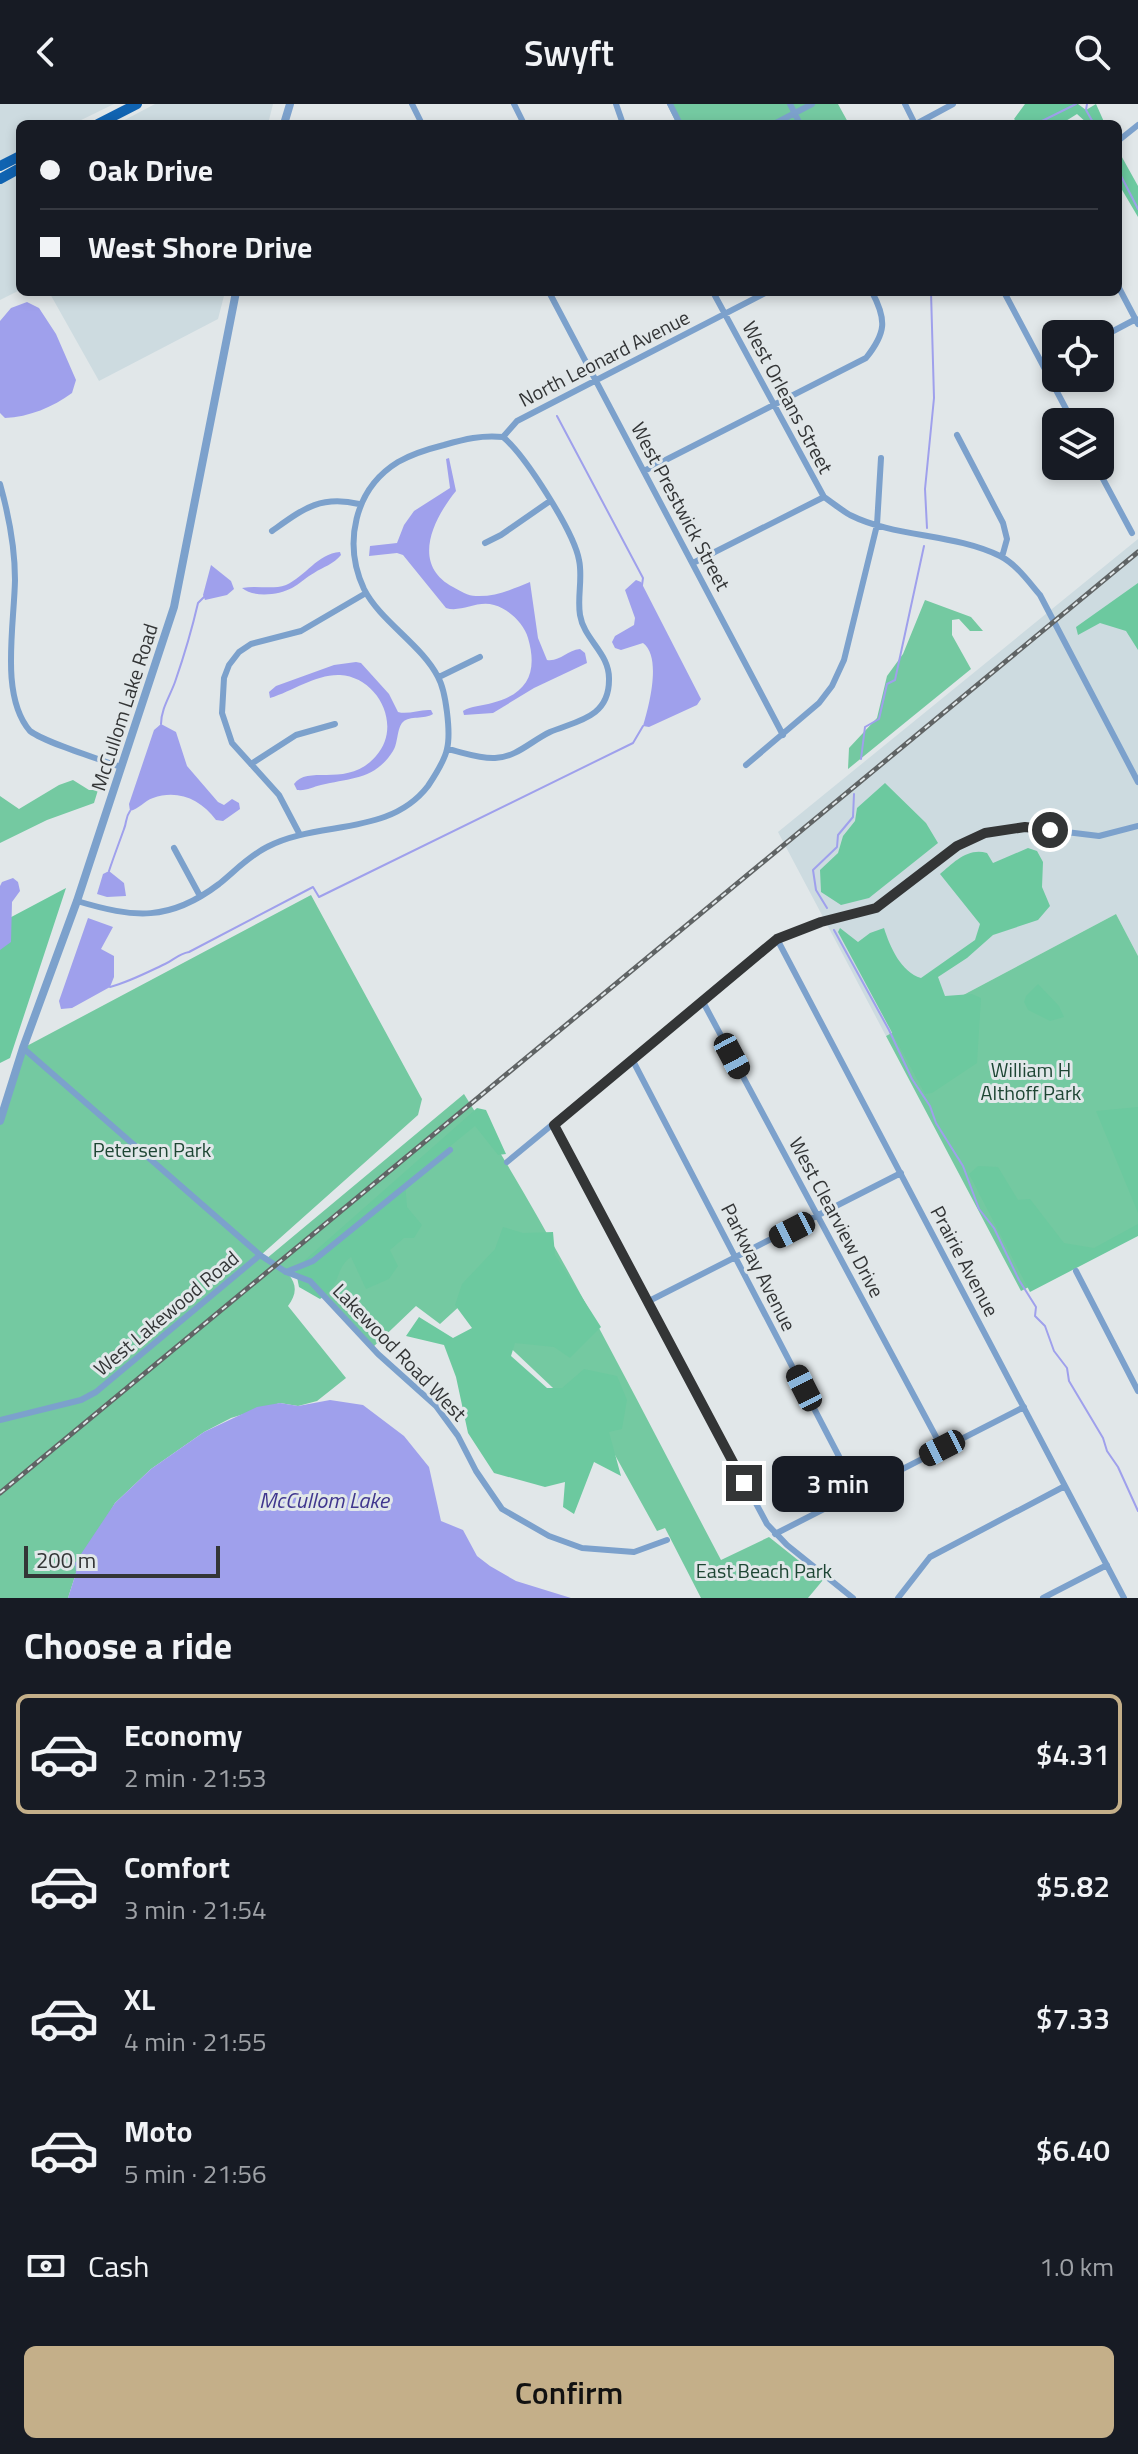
<!DOCTYPE html>
<html lang="en">
<head>
<meta charset="utf-8">
<style>
  :root { --surface:#171b24; --page:#242831; --text:#f1f3f6; --muted:#9ea1a6; --line:#363941; --accent:#c4af89 }
  body { margin:0; font-family:"Titillium Web",sans-serif; background:var(--page); color:var(--text); height:100vh; display:flex; flex-direction:column; font-size:30px; white-space:nowrap }
  * { box-sizing:border-box; margin:0 }
  p { font-size:26px; color:var(--muted) }
  .icon { flex:none; width:44px; height:44px; fill:none; stroke:currentColor; stroke-width:2; stroke-linecap:round; stroke-linejoin:round }
  .map { position:relative; height:1494px; overflow:hidden }
  .side { display:flex; flex-direction:column; background:var(--surface); flex:1 }
  .side>* { flex:none }
  .guide { position:absolute; left:16px; top:16px; width:1106px; height:176px; border-radius:12px; box-shadow:0 4px 12px #0003; display:grid; align-content:center; height:176px; padding:0 24px; background:var(--surface) }
  .fabs { position:absolute; left:1042px; top:216px; display:grid; gap:16px }
  .fabs a { display:grid; place-items:center; width:72px; height:72px; border-radius:12px; background:var(--surface); box-shadow:0 4px 12px #0003; font-size:40px }
  .scale { position:absolute; left:24px; bottom:20px; width:196px; box-sizing:border-box; padding-left:8px; border:4px solid #333536; border-top:0; font-size:22px; line-height:28px; white-space:nowrap; color:#333536; -webkit-text-stroke:6px #e1e7e9; paint-order:stroke }
  .end { position:absolute; width:36px; height:36px; margin:-18px; border:10px solid #333536; background:#fff; box-shadow:0 0 0 4px #fff }
  .from { border-radius:50% }
  .bubble { position:absolute; height:56px; border-radius:12px; background:var(--surface); box-shadow:0 4px 12px #0003; font-size:26px; font-weight:600; line-height:56px; text-align:center }
  .car { position:absolute; width:24px; height:48px; margin:-24px -12px; border-radius:10px; box-shadow:0 0 6px 2px #0007; background:linear-gradient(#222 24%,#8ab4d8 0 40%,#222 0 76%,#8ab4d8 0 86%,#222 0) }
  .guide b { display:flex; align-items:center; gap:28px; height:76px; font-size:30px }
  .guide b+b { border-top:2px solid var(--line) }
  .guide i { width:20px; height:20px; background:var(--text) }
  ul { padding:0; list-style:none }
  li { display:flex; align-items:center; gap:24px; height:120px; margin:0 16px 12px; padding:0 8px; border:4px solid transparent; border-radius:12px }
  li div { flex:1 }
  li b { display:block; font-size:30px }
  li em { font-style:normal; font-weight:600 }
  li.selected { border-color:var(--accent) }
  li>.icon { width:72px; height:72px; stroke-width:1.5 }
  h2 { padding:0 24px; font-size:36px; line-height:96px }
  .pay { display:flex; align-items:center; gap:20px; height:88px; padding:0 24px; font-size:30px }
  .pay p { margin-inline-start:auto }
  .cta { display:flex; gap:16px; margin-top:auto; padding:16px 24px }
  .cta a { flex:1; height:92px; border-radius:12px; background:var(--accent); color:#111; font-size:32px; font-weight:600; line-height:92px; text-align:center }
  header { display:flex; justify-content:space-between; align-items:center; height:104px; padding:0 24px; background:var(--surface); font-size:36px; font-weight:600 }
  .map>svg:first-child { display:block }
</style>
</head>
<body>
<header><svg class="icon" aria-label="back" viewBox="0 0 24 24"><path d="M15 5l-7 7 7 7"/></svg>Swyft<svg class="icon" aria-label="search" viewBox="0 0 24 24"><circle cx="10" cy="10" r="6"/><path d="M15 15l6 6"/></svg></header>
<div class="map">
<svg width="1138" height="1494" viewBox="0 0 1138 1494">
  <rect width="100%" height="100%" fill="#e1e7e9"/>
  <!-- built -->
  <path fill="#cddbe0" d="M0 0H114L73 20H20V47L0 57Z
    M155 0H273L268 20H117Z
    M20 70V186L0 196V80Z
    M49 188H225L218 215 99 277Z
    M1138 435V852L1116 810 886 932 778 728Z"/>
  <!-- green -->
  <path fill="#74c9a1" d="M667 0H838L849 20H677Z
    M925 496 971 513 983 527H970L959 515 952 516V531L971 565 848 665 849 644 877 614 887 572 903 550Z
    M73 676 89 686H98L94 699 47 716 0 739V692L19 705 59 681Z
    M311 791 422 995 418 1011 261 1151 266 1155 464 990C559 1140 638 1299 721 1456L769 1433 823 1476 808 1494H701L665 1424 657 1427 605 1333 463 1199 440 1220 416 1202 372 1244 310 1178 288 1170C298 1181 296 1191 288 1202L346 1274 317 1297 298 1302 280 1299 231 1314 204 1328 151 1365 115 1399 76 1469 68 1494H0V1017L23 944Z
    M1116 810 1138 852V1127L1021 1187 886 932Z"/>
  <!-- forest -->
  <path fill="#6cc99f" d="M1025 0H1078L1086 6 1096 0 1105 20H1088L1077 10 1061 20H1019L1014 15Z
    M1118 46 1138 82V113L1118 79Z
    M1138 479V546L1126 527 1100 519 1078 531 1076 523Z
    M885 679 926 719 938 739 869 794 841 801 821 788 820 766 838 749 843 732 855 717 857 704Z
    M1028 744 1037 747 1043 758 1042 783 1050 802 1038 816 993 831 967 854 938 873 945 892 972 890 981 894 977 959 932 989 925 990 838 828 840 824 858 838 870 829 884 824C890 843 901 868 921 874L975 836 980 820 940 770C953 759 968 743 987 749L993 759Z
    M66 784 10 954 0 959V819Z
    M1038 880 1059 902 1064 913 1050 917 1028 906 1024 898 1026 892Z
    M1138 1003V1109L1096 1007Z
    M477 1004 486 1006 506 1050 498 1051 475 1022 405 1079 407 1103 422 1121 414 1134H404L390 1146 398 1162 389 1175 366 1185 351 1153C334 1165 342 1182 320 1195L299 1183 296 1168 305 1156Z
    M978 1062 998 1063 1018 1096 1030 1095 1064 1139 1094 1144 1138 1120V1132L1030 1188 969 1070Z
    M503 1123 523 1129 553 1128 555 1151 601 1223 570 1254 554 1243 515 1239 511 1252 547 1284H562L584 1265 617 1272 627 1296 622 1325 609 1328 621 1372 594 1358 574 1410 563 1403 565 1378 545 1383 494 1369 468 1329 456 1273 444 1241 406 1232 419 1213 453 1234 472 1224 455 1201 462 1180 495 1145Z"/>
  <!-- water -->
  <path fill="#9fa0ec" d="M27 198 39 204 56 230 76 276 72 289C53 303 29 313 5 314L0 309V217L11 204Z
    M449 354 456 387C434 414 410 460 453 483 460 487 468 492 476 492 495 493 513 485 530 478L538 534 547 556C560 558 567 546 580 545L585 549 587 559 534 584 493 609 464 611 463 607C471 602 482 602 492 599 528 590 538 568 528 534 524 520 509 505 494 501 477 496 461 509 446 504L403 451 397 449 369 452 370 442 397 439 404 421 414 407 450 384 446 355Z
    M340 448 341 451C334 460 323 463 314 469 306 473 300 480 292 484 279 491 254 494 242 484 257 481 272 486 286 481 306 472 317 450 340 448Z
    M211 461 231 477 234 485 227 491 205 496 203 491Z
    M636 476 641 478 701 595 697 601 649 623 643 622C649 602 662 553 643 539L621 546 615 544 612 538 615 532 634 521 635 514 625 486Z
    M356 558 361 559 389 590 398 608C408 611 420 605 431 606L433 610C424 616 410 611 403 618 397 623 398 640 393 647 375 676 350 674 321 681 312 683 307 687 297 686L294 680C308 660 348 685 376 652 403 622 378 573 340 571 316 570 293 587 270 594L269 588 276 582 334 561Z
    M161 620 176 628 187 662 218 698 224 701 232 695 239 699 240 705 223 717 216 716C201 695 177 685 153 694 144 697 139 705 130 707L129 700 154 626Z
    M109 767 124 779 126 792 107 793 97 790 103 770Z
    M13 774 18 778 20 787 12 798 11 838 0 846V782L2 778Z
    M88 814 113 823 101 845 114 852V873L110 883 72 904 61 905 59 897Z
    M330 1296 363 1301 404 1332 429 1363 441 1417 463 1426 477 1452 490 1462 516 1477 571 1494H68L76 1469 75 1459 115 1399 151 1365 204 1328 257 1303 280 1299 298 1302Z"/>
  <g fill="none" stroke-linecap="round" stroke-linejoin="round">
    <!-- stream -->
    <path stroke="#9fa0ec" stroke-width="2" d="M1087 0 1086 6 1094 20
      M1036 20 1076 0
      M1118 66 1138 105
      M557 312 643 474 642 481
      M927 424 925 385 934 294 931 188
      M161 620C161 605 170 592 175 578 184 552 192 525 198 499L204 493
      M861 655 865 623 879 615 887 580 895 576 924 442
      M109 767C114 752 119 739 124 725 127 718 125 714 130 707
      M827 804 816 786 813 766 837 743 838 731 853 713 854 690
      M834 826 889 926 912 975 930 1002 936 1019 963 1062 979 1105 994 1124 1019 1176 1036 1203 1035 1212 1045 1222 1054 1247 1067 1264 1069 1277 1103 1334 1107 1347 1118 1363 1138 1407
      M110 883C129 878 148 868 165 860 174 856 178 850 189 848L313 783 319 793 633 639 643 622"/>
    <!-- minor -->
    <path stroke="#7ca1cc" stroke-width="6" d="M412 0 422 20
      M514 0 524 20
      M616 0 623 20
      M670 0 680 20
      M790 0 800 20
      M905 0 915 20
      M774 20 812 0
      M916 20 953 0
      M1118 37 1138 21
      M1118 182 1138 220
      M549 188 783 631
      M713 188 824 393C833 399 841 406 850 411 896 434 953 429 1000 452 1016 460 1028 477 1040 491L1138 678
      M1004 188 1073 318
      M1100 234 1136 215
      M1044 263 1056 257
      M957 331 1003 419 1007 435 1002 453
      M503 333 517 317 767 188
      M1096 362 1132 429
      M644 367 866 254C886 229 887 216 872 188
      M0 380C9 412 15 443 15 476 14 524 0 592 30 627 46 639 99 655 121 663
      M272 427C303 405 320 391 359 400
      M485 439 501 431 550 397
      M693 459 824 393
      M439 573 480 553
      M447 645C462 648 480 655 495 654 517 653 531 637 550 628 576 617 609 614 609 576 610 549 584 536 580 511 577 493 583 474 579 456 574 428 525 351 503 333
      M251 660 296 631 335 620
      M746 661 819 599 832 582 844 556 877 421 881 354
      M299 729 279 691 232 639 222 609 224 574 229 561 239 548 251 540 301 527 366 489
      M174 744 200 792
      M77 797C134 814 169 818 219 780 235 767 249 752 267 743 318 716 389 733 428 682 434 673 445 655 447 645 451 629 446 587 438 573 422 541 380 517 364 485 343 440 354 385 398 358 412 350 428 345 444 341 465 335 481 331 503 333
      M777 835 1124 1494
      M703 898 942 1344
      M23 944 260 1151 286 1168 310 1177 378 1250 436 1302 458 1332 476 1367 502 1405 549 1432 582 1444 634 1448 667 1436
      M632 955 857 1387
      M554 1021 767 1420 787 1441 853 1494
      M507 1058 777 835 821 818 876 804 957 742 985 729 1025 723 1099 732 1138 722
      M1076 1167 1138 1287
      M286 1168 313 1157 450 1046
      M649 1197 901 1069
      M0 1316 81 1296 96 1288 260 1151
      M775 1430 1024 1303
      M898 1494 930 1453 1065 1382
      M1043 1494 1107 1461"/>
    <!-- tertiary -->
    <path stroke="#7ca1cc" stroke-width="8" d="M284 20 290 0
      M0 1017 23 944 77 797 174 503 236 188"/>
    <!-- primary -->
    <path stroke="#1063b1" stroke-width="10" d="M98 20 137 0
      M0 62 20 52
      M0 75 20 64"/>
    <!-- rail casing -->
    <g stroke="#606465" stroke-width="5">
      <path id="rail" d="M0 1389 1138 448"/>
    </g>
    <!-- rail -->
    <use href="#rail" stroke="#e1e7e9" stroke-width="2" stroke-dasharray="6" stroke-linecap="butt"/>
  </g>
  <g fill="none" stroke-linecap="round" stroke-linejoin="round">
    <!-- route -->
    <path stroke="#333536" stroke-width="10" d="M744 1379 554 1021 777 835 821 818 876 804 957 742 985 729 1025 723 1050 726"/>
  </g>
  <g text-anchor="middle" dominant-baseline="central" stroke-width="6" stroke-linejoin="round" paint-order="stroke">
    <!-- street labels -->
    <g font-size="20" fill="#333536" stroke="#e1e7e9">
      <text transform="translate(604 254) rotate(-27)">North Leonard Avenue</text>
      <text transform="translate(788 293) rotate(62)">West Orleans Street</text>
      <text transform="translate(681 402) rotate(62)">West Prestwick Street</text>
      <text transform="translate(124 603) rotate(-72)">McCullom Lake Road</text>
      <text transform="translate(837 1113) rotate(62)">West Clearview Drive</text>
      <text transform="translate(965 1157) rotate(62)">Prairie Avenue</text>
      <text transform="translate(759 1163) rotate(63)">Parkway Avenue</text>
      <text transform="translate(166 1209) rotate(-40)">West Lakewood Road</text>
      <text transform="translate(400 1248) rotate(46)">Lakewood Road West</text>
    </g>
    <!-- park labels -->
    <g font-size="20" fill="#1e4634" stroke="#e1e7e9">
      <text x="1031" y="965">William H<tspan x="1031" dy="23">Althoff Park</tspan></text>
      <text x="152" y="1045">Petersen Park</text>
      <text x="764" y="1466">East Beach Park</text>
    </g>
    <!-- water labels -->
    <g font-size="22" font-style="italic" fill="#40378e" stroke="#e1e7e9">
      <text x="324" y="1396">McCullom Lake</text>
    </g>
  </g>
</svg>
<div class="fabs">
<a><svg class="icon" aria-label="locate" viewBox="0 0 24 24"><circle cx="12" cy="12" r="6"/><path d="M12 2v4M12 18v4M2 12h4M18 12h4"/></svg></a>
<a><svg class="icon" aria-label="layers" viewBox="0 0 24 24"><path d="M12 4l9 5-9 5-9-5zM3 14l9 5 9-5"/></svg></a>
</div>
<div class="scale">200 m</div>
<i class="end from" style="left:1050px;top:726px"></i>
<i class="end" style="left:744px;top:1379px"></i>
<div class="bubble" style="left:772px;top:1352px;width:132px">3 min</div>
<i class="car" style="left:732px;top:952px;rotate:152deg"></i>
<i class="car" style="left:792px;top:1126px;rotate:243deg"></i>
<i class="car" style="left:804px;top:1284px;rotate:333deg"></i>
<i class="car" style="left:942px;top:1344px;rotate:243deg"></i>
<div class="guide">
<b><i class="from"></i>Oak Drive</b>
<b><i></i>West Shore Drive</b>
</div>
</div>
<section class="side">
<h2>Choose a ride</h2>
<ul>
<li class="selected"><svg class="icon" aria-label="car" viewBox="0 0 24 24"><path d="M5 17H2v-5l4-1 3-4h7l3 4 3 1v5h-3M9 17h6M6 11h13"/><circle cx="7" cy="17" r="2"/><circle cx="17" cy="17" r="2"/></svg><div><b>Economy</b><p>2 min · 21:53</p></div><em>$4.31</em></li>
<li><svg class="icon" aria-label="car" viewBox="0 0 24 24"><path d="M5 17H2v-5l4-1 3-4h7l3 4 3 1v5h-3M9 17h6M6 11h13"/><circle cx="7" cy="17" r="2"/><circle cx="17" cy="17" r="2"/></svg><div><b>Comfort</b><p>3 min · 21:54</p></div><em>$5.82</em></li>
<li><svg class="icon" aria-label="car" viewBox="0 0 24 24"><path d="M5 17H2v-5l4-1 3-4h7l3 4 3 1v5h-3M9 17h6M6 11h13"/><circle cx="7" cy="17" r="2"/><circle cx="17" cy="17" r="2"/></svg><div><b>XL</b><p>4 min · 21:55</p></div><em>$7.33</em></li>
<li><svg class="icon" aria-label="car" viewBox="0 0 24 24"><path d="M5 17H2v-5l4-1 3-4h7l3 4 3 1v5h-3M9 17h6M6 11h13"/><circle cx="7" cy="17" r="2"/><circle cx="17" cy="17" r="2"/></svg><div><b>Moto</b><p>5 min · 21:56</p></div><em>$6.40</em></li>
</ul>
<div class="pay"><svg class="icon" aria-label="cash" viewBox="0 0 24 24"><path d="M3 7h18v10H3z"/><circle cx="12" cy="12" r="2"/></svg>Cash<p>1.0 km</p></div>
<div class="cta"><a>Confirm</a></div>
</section>
</body>
</html>
